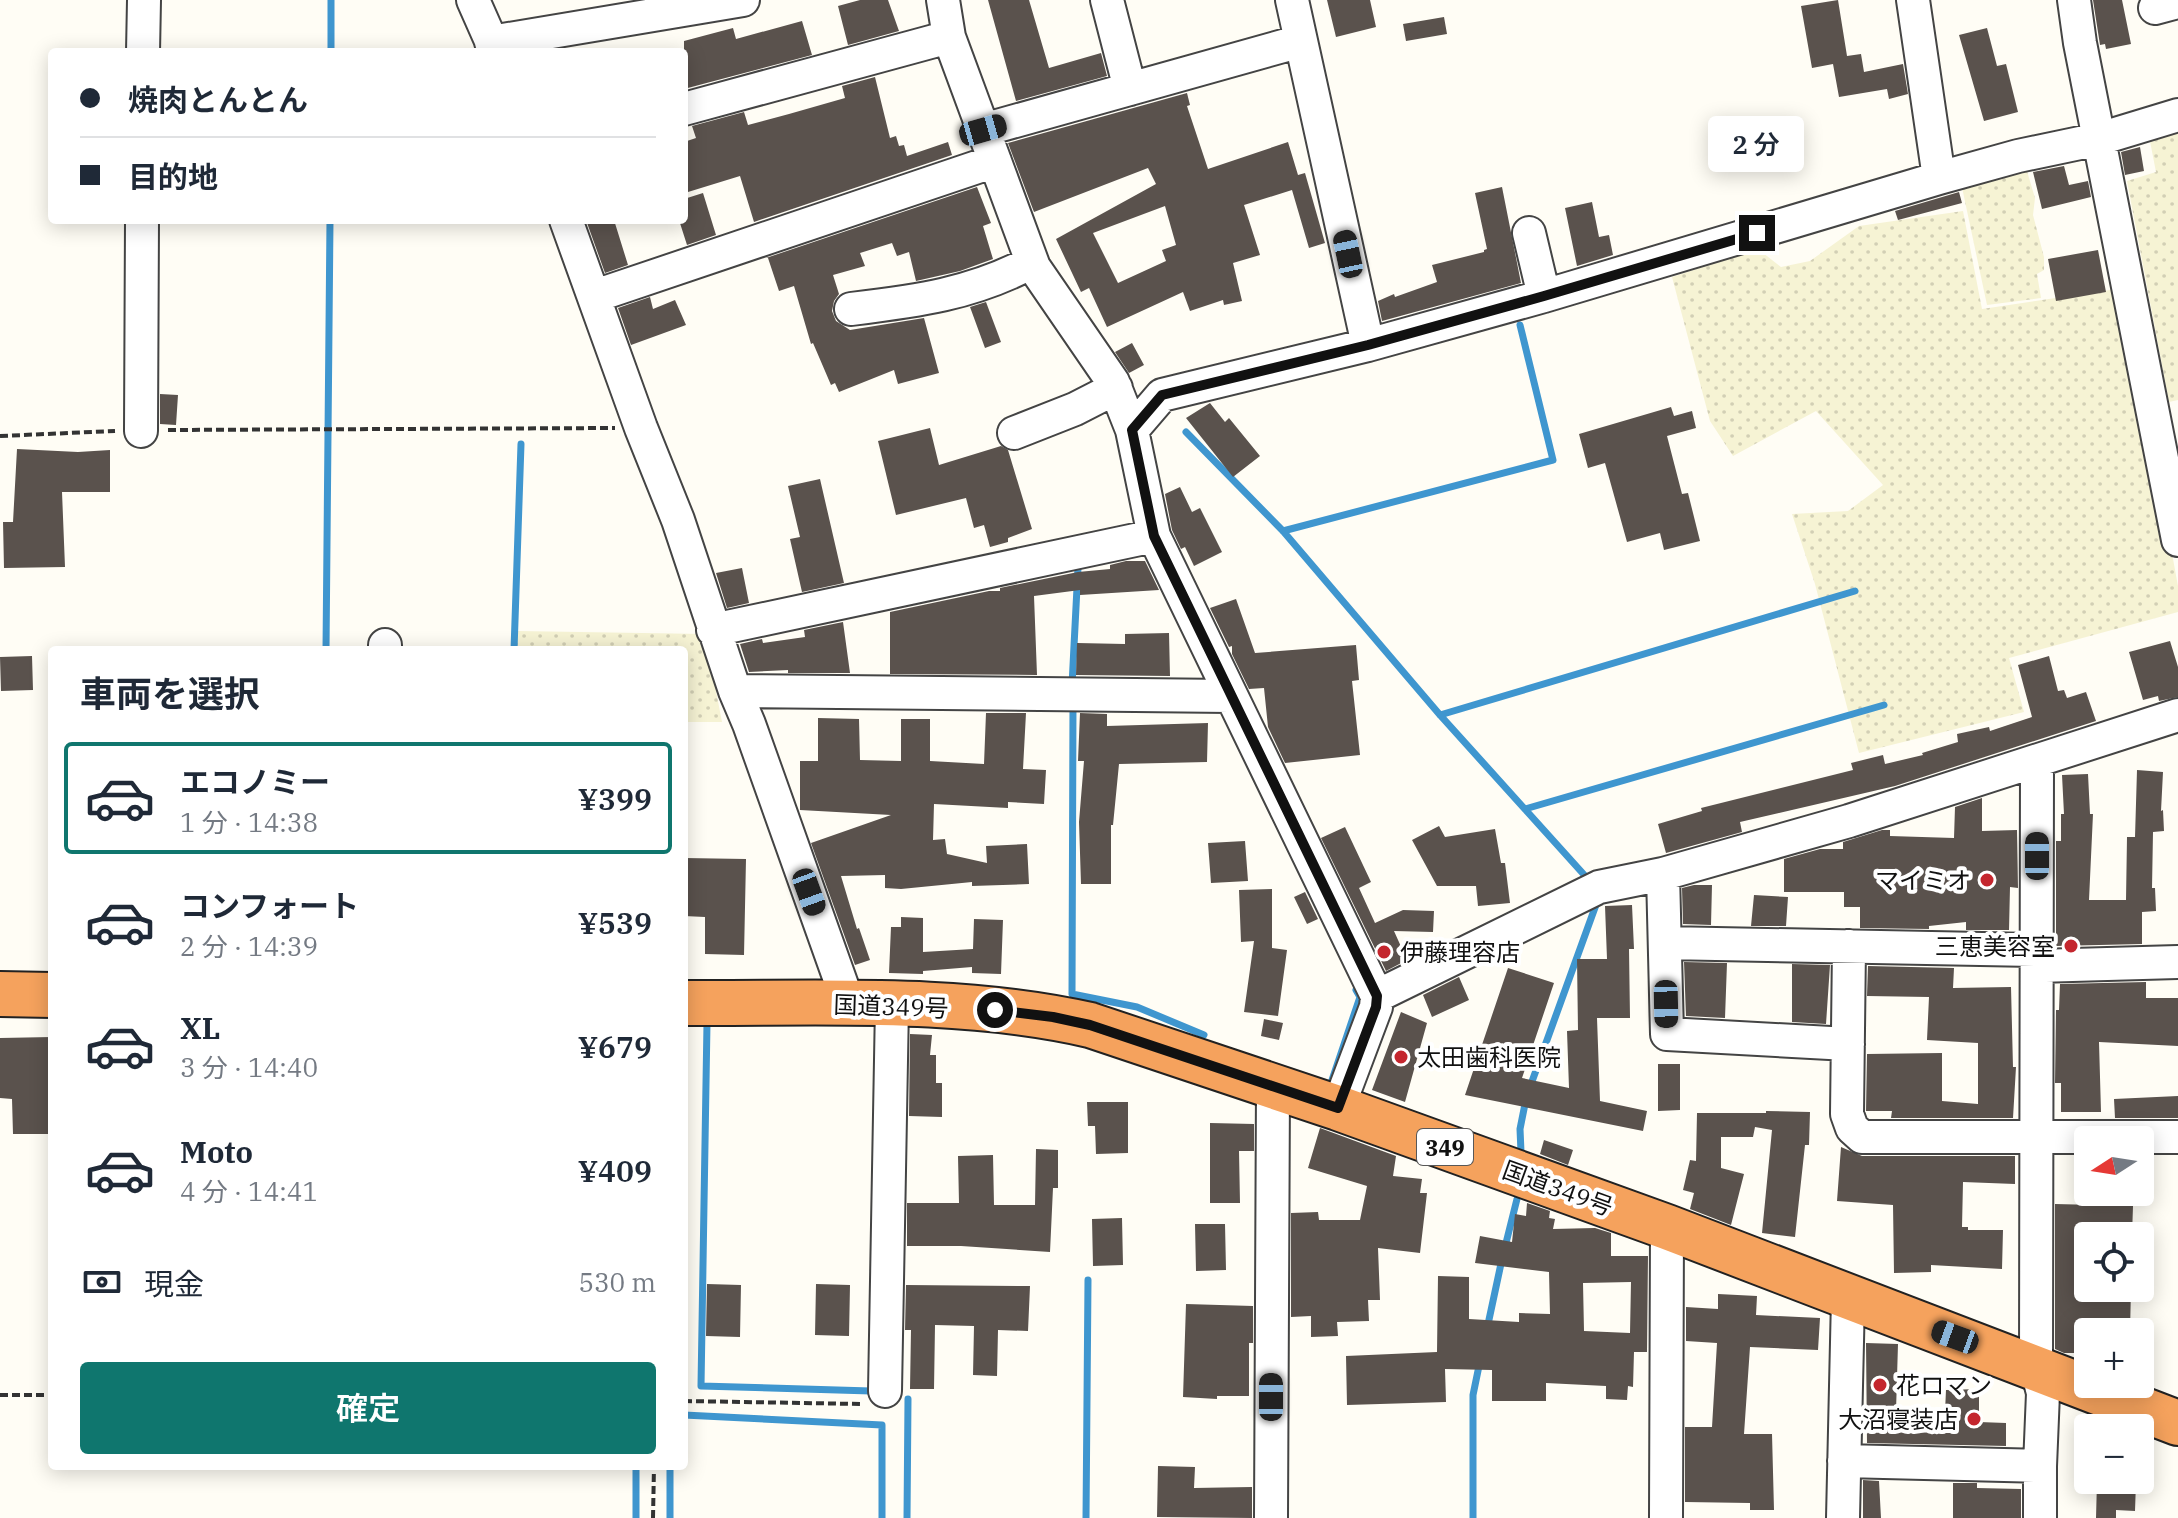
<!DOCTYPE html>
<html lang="ja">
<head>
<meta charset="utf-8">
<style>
  :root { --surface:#fff; --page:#f6f6f7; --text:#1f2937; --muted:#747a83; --line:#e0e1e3; --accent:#0f766e }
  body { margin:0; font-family:"IBM Plex Serif","Noto Sans JP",serif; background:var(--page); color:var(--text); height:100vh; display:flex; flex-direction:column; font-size:30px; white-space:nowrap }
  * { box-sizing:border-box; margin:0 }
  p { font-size:26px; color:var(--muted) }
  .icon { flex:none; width:44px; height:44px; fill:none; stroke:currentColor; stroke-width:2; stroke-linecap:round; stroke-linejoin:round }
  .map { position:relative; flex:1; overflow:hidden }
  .drawer { position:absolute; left:48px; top:646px; width:640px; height:824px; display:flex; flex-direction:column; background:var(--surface); border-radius:8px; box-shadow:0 4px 20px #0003 }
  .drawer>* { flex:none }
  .hud { position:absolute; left:48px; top:48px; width:640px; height:176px; border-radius:8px; box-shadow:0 4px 20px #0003; display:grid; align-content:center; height:176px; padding:0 32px; background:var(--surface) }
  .needle { width:52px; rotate:258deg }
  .fabs { position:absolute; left:2074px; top:1126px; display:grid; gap:16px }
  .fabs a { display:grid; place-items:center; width:80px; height:80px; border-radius:8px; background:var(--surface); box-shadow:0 4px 20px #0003; font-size:40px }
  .end { position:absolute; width:36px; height:36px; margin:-18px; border:10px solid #111; background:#fff; box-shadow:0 0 0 4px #fff }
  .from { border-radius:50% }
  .bubble { position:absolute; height:56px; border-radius:8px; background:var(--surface); box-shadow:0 4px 20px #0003; font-size:26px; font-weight:600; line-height:56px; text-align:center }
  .car { position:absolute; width:24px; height:48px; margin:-24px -12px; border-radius:10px; box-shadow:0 0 6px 2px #0007; background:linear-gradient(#222 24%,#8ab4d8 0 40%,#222 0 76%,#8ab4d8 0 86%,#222 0) }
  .hud b { display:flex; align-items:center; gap:28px; height:76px; font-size:30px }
  .hud b+b { border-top:2px solid var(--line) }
  .hud i { width:20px; height:20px; background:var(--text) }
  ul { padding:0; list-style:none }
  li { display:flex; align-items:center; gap:24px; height:112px; margin:0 16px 12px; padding:0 16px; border:4px solid transparent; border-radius:8px }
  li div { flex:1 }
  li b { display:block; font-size:30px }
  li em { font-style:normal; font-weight:600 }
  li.selected { border-color:var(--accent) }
  li>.icon { width:72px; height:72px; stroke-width:1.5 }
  h2 { padding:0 32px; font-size:36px; line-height:96px }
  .pay { display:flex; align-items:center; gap:20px; height:88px; padding:0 32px; font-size:30px }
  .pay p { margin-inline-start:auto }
  .action { display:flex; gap:16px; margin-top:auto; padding:16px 32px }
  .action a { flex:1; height:92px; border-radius:8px; background:var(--accent); color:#fff; font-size:32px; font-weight:600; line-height:92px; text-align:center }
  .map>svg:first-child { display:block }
</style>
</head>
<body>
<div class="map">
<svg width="2178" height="1518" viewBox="0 0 2178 1518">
  <defs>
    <pattern id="farmland-dots" width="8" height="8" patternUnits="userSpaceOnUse" patternTransform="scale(2)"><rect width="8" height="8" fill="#f6f3d4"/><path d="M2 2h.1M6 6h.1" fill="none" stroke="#d2cfb5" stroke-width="1.8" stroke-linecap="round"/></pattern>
  </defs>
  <rect width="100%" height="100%" fill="#fffdf5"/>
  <!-- farmland -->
  <path fill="url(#farmland-dots)" d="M2178 123V400L2169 402 2127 181 2156 172 2148 131Z
    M2024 161 2035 198 2033 215 2044 257V270L2037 274 2041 298 1987 305 1960 178Z
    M1963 211 1982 309 2123 288 2178 586V612L2009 658 2024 712 1859 753 1815 584 1792 514 1848 511 1883 485 1816 411 1733 456 1710 421 1672 277 1758 249 1781 267 1810 261 1859 226Z
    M517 631 705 634 722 722H684V650H517Z"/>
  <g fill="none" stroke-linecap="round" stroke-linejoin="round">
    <!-- stream -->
    <path stroke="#3f96cf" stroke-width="7" d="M331 52V0
      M1186 432 1283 531 1440 715 1587 878
      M1283 531 1553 460 1520 325
      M326 650 330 220
      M514 650 521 444
      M1072 685 1078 568
      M1073 702 1072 994 1137 1007 1204 1035
      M1440 715 1855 591
      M1525 809 1884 705
      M707 1023 701 1386 871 1391
      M1332 1080 1360 997 1356 990
      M1530 1087 1597 902
      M1521 1152 1520 1129 1526 1099
      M1505 1247 1517 1199
      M1487 1329 1502 1259
      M684 1415 882 1425V1518
      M636 1466V1518
      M670 1518V1466
      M907 1518 908 1399
      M1086 1518 1088 1280
      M1473 1518V1395L1480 1361"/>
  </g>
  <!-- building -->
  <path fill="#5a524d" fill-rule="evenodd" d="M860 0H888L899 31 848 45 838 6Z
    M988 0H1029L1049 68 1101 53 1107 76 1016 101Z
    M1327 0H1370L1376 27 1336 37Z
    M1838 0 1847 56 1861 54 1864 72 1903 64 1908 94 1889 99 1887 89 1839 97 1833 64 1812 68 1801 6Z
    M2093 0H2122L2131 44 2106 49 2105 44 2100 45Z
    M1444 17 1447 34 1406 41 1403 24Z
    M802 21 812 55 684 89V41L733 28 736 39Z
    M1987 28 1997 66 2006 64 2018 112 1984 121 1959 35Z
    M875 77 890 138 896 136 899 146 904 145 907 156 948 142 952 155 754 222 740 176 688 192 684 178V142L696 138 692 126 744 112 748 125 789 114 845 98 842 86Z
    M1187 93 1190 105 1187 106 1208 169 1288 142 1298 175 1305 173 1325 243 1309 248 1292 190 1244 205 1260 255 1233 263 1242 301 1224 305 1223 300 1190 311 1183 292 1107 327 1089 288 1081 292 1056 239 1156 184 1148 168 1034 212 1008 143ZM1165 206 1176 245 1162 250 1166 261 1118 283 1093 233Z
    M2140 147 2144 171 2125 175 2121 152Z
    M2064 166 2069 185 2088 181 2091 197 2042 209 2033 172Z
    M977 187 991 223 983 226 993 259 960 271 916 281 909 252 897 256 892 243 860 253 865 266 833 275 839 294 834 301 832 311 836 321 850 330 924 318 939 373 898 384 894 370 839 392 835 383 831 385 813 343 811 344 794 286 779 291 768 258H766Z
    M1502 187 1521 283 1382 321 1378 301 1394 294 1395 297 1437 282 1432 265 1484 252V250L1487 249 1475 193Z
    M1959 192 1962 203 1898 220 1895 211Z
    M703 193 716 235 687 245 679 220H684V199Z
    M1592 202 1599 237 1609 235 1613 255 1577 266 1565 208Z
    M586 220H614L628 265 605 273Z
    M2098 250 2106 292 2056 301 2048 259Z
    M650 297 653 309 675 300 686 325 631 345 618 308Z
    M986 302 1001 342 985 348 970 307Z
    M1132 343 1144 365 1129 373 1115 352Z
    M160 394 178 395 176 425 160 424Z
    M1210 403 1225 422 1229 418 1260 456 1233 477 1186 418Z
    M1671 407 1674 416 1692 411 1696 428 1667 436 1682 494 1688 493 1700 541 1664 550 1660 533 1627 542 1605 463 1588 468 1579 434Z
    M930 428 939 465 1001 446 1008 450 1032 529 1008 538V542L990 547 984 525 974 528 966 498 896 515 878 441Z
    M17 449 78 452 110 450V492H62L65 567 4 568 3 522H13Z
    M820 479 844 583 802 592 790 539 800 537 788 486Z
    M1180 487 1192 512 1200 508 1222 552 1194 566 1185 547 1181 549 1172 530 1165 494Z
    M1126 561H1145L1159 590 1080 595V590L1034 596 1037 675 890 674V612L989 591H1000V588L1078 572 1110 569V565Z
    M742 568 749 603 727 608 716 573Z
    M1236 599 1255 653 1356 645 1359 680 1352 681 1360 755 1285 763 1268 727 1264 688 1249 689 1232 654V646L1229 647 1210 608Z
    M843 622 850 673H788V670L749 672 740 644 762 639 763 643 805 637 804 630Z
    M1169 633 1170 676 1076 675 1077 643 1125 644V634Z
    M2170 641 2178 667V697L2159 701 2158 696 2143 700 2129 652Z
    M32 656 33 690 1 691 0 657Z
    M2049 656 2058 691 2064 690 2067 698 2086 692 2096 721 1895 786 1740 822 1742 832 1666 853 1658 824 1702 811 1701 808 1853 770 1851 763 1883 755 1885 764 1923 755 1922 753 1958 742 1957 734 1989 727 1990 731 2032 717 2018 665Z
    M986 713H1026L1023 769 1046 770 1044 804 1008 802V808L934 804 933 840 945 839 947 854 987 863 986 846 1027 844 1029 884 972 886V882L901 889 885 888V875L841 876 857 929 859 928 870 960 855 965 811 843 891 815 800 810V761H818V718L859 719 860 760 901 761V719H930V761L984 764Z
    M1080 713 1107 714V726L1208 723 1207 762 1119 764 1113 825H1111V884H1081L1079 822 1084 761H1078Z
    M2137 770 2163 772 2161 811 2163 810 2164 831 2153 832 2152 888H2155L2156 911 2142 912V944L2056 946V841H2061V814H2064L2062 775 2088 774 2090 814H2093L2089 900H2126L2127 837H2135Z
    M1982 798V831L2017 830 2018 888 2010 887 2009 930H1966V922L1929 926V929L1860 928V907H1844V892H1784V859L1820 849H1843V842L1882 830H1890V836L1954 838 1955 807Z
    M1439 826 1445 837 1495 829 1501 863H1505L1510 903 1478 906 1476 886H1437L1412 840Z
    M1345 827 1371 882 1359 888 1375 923 1403 910 1434 911 1433 932 1394 931 1407 960 1386 971 1321 838Z
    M1245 841 1248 881 1211 883 1208 843Z
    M684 858 746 859 744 955 705 954V917L684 916Z
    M1694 885H1712L1711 925 1683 924 1682 888Z
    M1272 889V948L1287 950 1278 1016 1244 1012 1254 941 1241 942 1239 890Z
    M1305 892 1318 919 1307 924 1294 897Z
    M1754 895 1788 897 1786 926H1751Z
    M1632 905 1634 949H1629L1630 1018H1597L1600 1101 1647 1111 1643 1131 1465 1095 1508 968 1554 983 1522 1078 1569 1088 1567 1031 1578 1030 1577 959H1607L1605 906Z
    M901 917 923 918V952L973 949 974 919 1003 920 1001 974 972 973V967L923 971V974L889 973 891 927H901Z
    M1684 962 1727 963 1725 1018 1686 1016Z
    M1792 964 1830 965 1826 1024 1792 1022Z
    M1868 966 1954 968 1953 988 2011 987 2013 1067H2016L2013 1118H1891L1892 1111H1866L1867 1054 1942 1053V1101L1978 1104V1043L1927 1040 1929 997 1867 996Z
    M1459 977 1469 1000 1432 1017 1423 995Z
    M2146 982V998H2178V1046L2099 1042 2101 1112H2061V1083H2055L2056 1010H2059L2060 984Z
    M1401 1012 1427 1023 1405 1102 1372 1090Z
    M1264 1019 1283 1023 1279 1040 1261 1036Z
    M910 1034 932 1035 930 1055H936V1083H942V1117L909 1116Z
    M52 1037V1134H13L12 1099 0 1098V1038Z
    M1658 1064H1680V1110L1658 1111Z
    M2178 1096V1118H2115L2114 1099Z
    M1087 1102H1128V1153L1096 1154 1095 1126H1088Z
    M1766 1111 1810 1112 1809 1145H1805L1795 1237 1762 1233 1772 1130 1755 1127 1753 1137H1721V1168L1744 1174 1731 1225 1690 1209 1694 1193 1683 1190 1690 1160 1696 1161 1697 1113H1766Z
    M1210 1123 1254 1124V1151H1239L1240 1203H1210Z
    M1320 1128 1396 1156 1393 1176 1422 1179 1420 1193H1427L1420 1253 1378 1248 1380 1300H1368L1369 1321 1337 1322 1338 1336 1311 1337V1316L1291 1317V1213L1318 1212 1319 1220H1360L1367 1186 1308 1168Z
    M1544 1140 1573 1150 1568 1165 1540 1154Z
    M1841 1147 1862 1156H2015V1184L1963 1182 1962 1227H1968V1230H2003L2002 1269 1931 1265V1272L1894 1273 1893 1205 1837 1201Z
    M1036 1149 1058 1150V1188H1053L1050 1252 961 1246H907V1203H959L958 1156 993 1155 994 1205H1035Z
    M2096 1192H2119V1205L2133 1206 2132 1236H2088V1288H2131L2130 1332H2088V1353H2064L2055 1349V1204L2096 1205Z
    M1527 1203 1550 1211 1549 1218 1555 1219 1553 1229 1595 1228 1611 1233V1256H1648L1647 1352H1634L1633 1387 1628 1386 1627 1400 1606 1399V1386L1546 1383V1401H1492V1370L1445 1369 1446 1402 1347 1405 1346 1356 1437 1352 1438 1276 1469 1277V1319L1519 1322V1313L1550 1314 1549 1272 1475 1263 1480 1236 1512 1242 1515 1214 1526 1216ZM1631 1282 1630 1333 1584 1331 1583 1283Z
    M1122 1218 1123 1265 1093 1266 1092 1219Z
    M1195 1224H1225L1226 1270 1196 1271Z
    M707 1284 741 1285 740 1337 706 1336Z
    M816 1284 850 1285 849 1336 815 1335Z
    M906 1285 1030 1286 1028 1331 998 1330 997 1376 973 1375 974 1326 935 1325 934 1389H910L911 1330H905Z
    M1718 1294 1757 1296 1756 1315 1820 1318 1818 1350 1750 1347 1744 1434H1772L1774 1510H1750V1503L1685 1502V1427H1712L1717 1343 1686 1341V1307L1718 1309Z
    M1186 1304 1253 1306V1343H1249V1396H1217V1399L1183 1397Z
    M1866 1343 1898 1344 1896 1411 1945 1412 1946 1390 1979 1389V1422L2006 1423V1446L1867 1443Z
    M1158 1466 1195 1467 1194 1488 1252 1487V1518L1157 1517Z
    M1863 1480 1879 1481 1881 1518H1863Z
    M2097 1481 2136 1482 2135 1511 2116 1510V1518H2096Z
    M1953 1483H1977V1488L2021 1489V1518H1953Z"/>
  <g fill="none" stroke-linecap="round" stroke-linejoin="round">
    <!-- minor casing -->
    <g stroke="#444" stroke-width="36">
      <path id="minor" d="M473 0 496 52
        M943 0 949 37 1034 267 1113 382 1132 430 1154 536 1377 996 1376 1007 1338 1108
        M1107 0 1130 89
        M1292 0 1368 345
        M1913 0 1939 178
        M2074 0 2080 43 2178 540
        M2155 8 2178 2
        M491 42 743 0
        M143 52 144 0
        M684 109 949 37
        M983 130 1301 41
        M566 220 641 428 678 520 735 691 749 724 849 1005
        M1529 233 1544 296
        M595 296 995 161
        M851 309C917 301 972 294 1032 262
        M1132 430 1162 395 1368 345 1544 296 1939 178 2018 156 2099 139 2178 115
        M141 431 142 220
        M1014 433 1075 409 1116 388
        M713 630 1154 536
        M385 650V645
        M735 691 1230 696
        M2037 763 2036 1366 2043 1393 2040 1466
        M1663 874 1667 1034 1848 1044
        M1665 943 2037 950
        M1849 946 1847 1114 1852 1128 1862 1137H2178
        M2037 966 2178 962
        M1377 996 1599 887 1663 874 1849 821 2178 715
        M885 1391 892 1005
        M1844 1461 2040 1466V1518
        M1271 1518 1273 1086
        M1666 1518 1667 1227
        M1843 1518 1848 1298"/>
    </g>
    <!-- highway casing -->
    <g stroke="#222" stroke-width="48">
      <path id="highway" d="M0 994 52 995
        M684 1003C818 1004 958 995 1090 1025L1338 1108 1667 1227 2178 1423"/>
    </g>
    <!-- path -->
    <path stroke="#333" stroke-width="4" stroke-dasharray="8 4" stroke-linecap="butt" d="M168 430 615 428
      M0 436 115 431
      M0 1395H52
      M684 1401 862 1404
      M653 1518 654 1466"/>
    <!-- minor -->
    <use href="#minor" stroke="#fff" stroke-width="32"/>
    <!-- highway -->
    <use href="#highway" stroke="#f5a25d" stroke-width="44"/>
  </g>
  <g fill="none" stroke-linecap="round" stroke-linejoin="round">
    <!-- route -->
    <path stroke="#111" stroke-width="10" d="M995 1010 1053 1017 1090 1025 1338 1108 1376 1007 1377 996 1154 536 1132 430 1162 395 1368 345 1544 296 1757 233"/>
  </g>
  <!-- markers -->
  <g fill="#c4262e" stroke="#fff" stroke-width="3">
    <circle cx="1987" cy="880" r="8"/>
    <circle cx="2071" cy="946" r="8"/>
    <circle cx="1384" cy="952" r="8"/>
    <circle cx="1401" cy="1057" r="8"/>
    <circle cx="1880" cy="1385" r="8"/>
    <circle cx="1974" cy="1419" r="8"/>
  </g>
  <g text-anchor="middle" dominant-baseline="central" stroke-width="8" stroke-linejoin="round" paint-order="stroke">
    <!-- shield labels -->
    <rect fill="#fff" stroke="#585858" stroke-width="2" x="1417" y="1129" width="56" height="36" rx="6"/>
    <g font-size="22" font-weight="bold" fill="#111">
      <text x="1445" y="1147">349</text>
    </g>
    <!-- poi labels -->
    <g font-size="24" fill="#111" stroke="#fff" text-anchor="end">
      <text x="1971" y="880">マイミオ</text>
      <text x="2055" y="946">三恵美容室</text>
      <text x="1400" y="952" text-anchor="start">伊藤理容店</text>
      <text x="1417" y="1057" text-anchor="start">太田歯科医院</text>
      <text x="1896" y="1385" text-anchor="start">花ロマン</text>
      <text x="1958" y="1419">大沼寝装店</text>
    </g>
    <!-- street labels -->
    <g font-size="24" fill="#111" stroke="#fff">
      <text transform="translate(891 1006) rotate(2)">国道349号</text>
      <text transform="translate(1558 1188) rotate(20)">国道349号</text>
    </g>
  </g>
</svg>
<div class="fabs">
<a><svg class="needle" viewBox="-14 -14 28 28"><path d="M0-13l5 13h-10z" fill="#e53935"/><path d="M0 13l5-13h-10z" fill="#747a83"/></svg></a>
<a><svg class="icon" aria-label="locate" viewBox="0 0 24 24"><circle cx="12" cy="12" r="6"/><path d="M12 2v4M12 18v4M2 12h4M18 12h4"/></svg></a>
<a>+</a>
<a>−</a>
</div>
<i class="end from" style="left:995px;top:1010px"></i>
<i class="end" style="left:1757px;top:233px"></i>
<div class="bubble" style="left:1708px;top:116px;width:96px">2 分</div>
<i class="car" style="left:983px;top:130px;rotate:74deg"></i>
<i class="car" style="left:1348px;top:254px;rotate:348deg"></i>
<i class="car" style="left:2037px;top:856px;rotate:0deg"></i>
<i class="car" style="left:809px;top:892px;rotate:160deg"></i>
<i class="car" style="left:1666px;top:1004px;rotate:179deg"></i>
<i class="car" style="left:1955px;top:1337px;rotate:290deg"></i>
<i class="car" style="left:1271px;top:1397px;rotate:0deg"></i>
<div class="hud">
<b><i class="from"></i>焼肉とんとん</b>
<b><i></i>目的地</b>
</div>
<section class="drawer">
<h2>車両を選択</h2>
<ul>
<li class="selected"><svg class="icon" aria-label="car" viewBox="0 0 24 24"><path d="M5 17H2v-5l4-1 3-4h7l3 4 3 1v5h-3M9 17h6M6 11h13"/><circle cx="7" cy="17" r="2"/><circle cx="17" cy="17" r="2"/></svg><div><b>エコノミー</b><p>1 分 · 14:38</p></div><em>¥399</em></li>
<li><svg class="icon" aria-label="car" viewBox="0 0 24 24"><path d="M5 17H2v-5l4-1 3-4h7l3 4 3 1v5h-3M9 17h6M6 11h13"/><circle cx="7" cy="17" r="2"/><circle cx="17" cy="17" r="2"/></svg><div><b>コンフォート</b><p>2 分 · 14:39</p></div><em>¥539</em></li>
<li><svg class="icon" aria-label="car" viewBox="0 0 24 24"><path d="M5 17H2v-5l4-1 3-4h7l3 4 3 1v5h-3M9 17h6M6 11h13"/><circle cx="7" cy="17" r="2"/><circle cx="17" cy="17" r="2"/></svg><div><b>XL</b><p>3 分 · 14:40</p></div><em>¥679</em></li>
<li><svg class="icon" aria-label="car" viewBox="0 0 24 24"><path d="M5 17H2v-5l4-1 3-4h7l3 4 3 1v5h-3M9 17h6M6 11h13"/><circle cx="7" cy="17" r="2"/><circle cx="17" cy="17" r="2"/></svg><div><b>Moto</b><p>4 分 · 14:41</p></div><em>¥409</em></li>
</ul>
<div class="pay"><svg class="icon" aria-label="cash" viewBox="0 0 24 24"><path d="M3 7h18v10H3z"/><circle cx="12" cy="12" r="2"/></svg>現金<p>530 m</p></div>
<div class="action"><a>確定</a></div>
</section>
</div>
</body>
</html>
